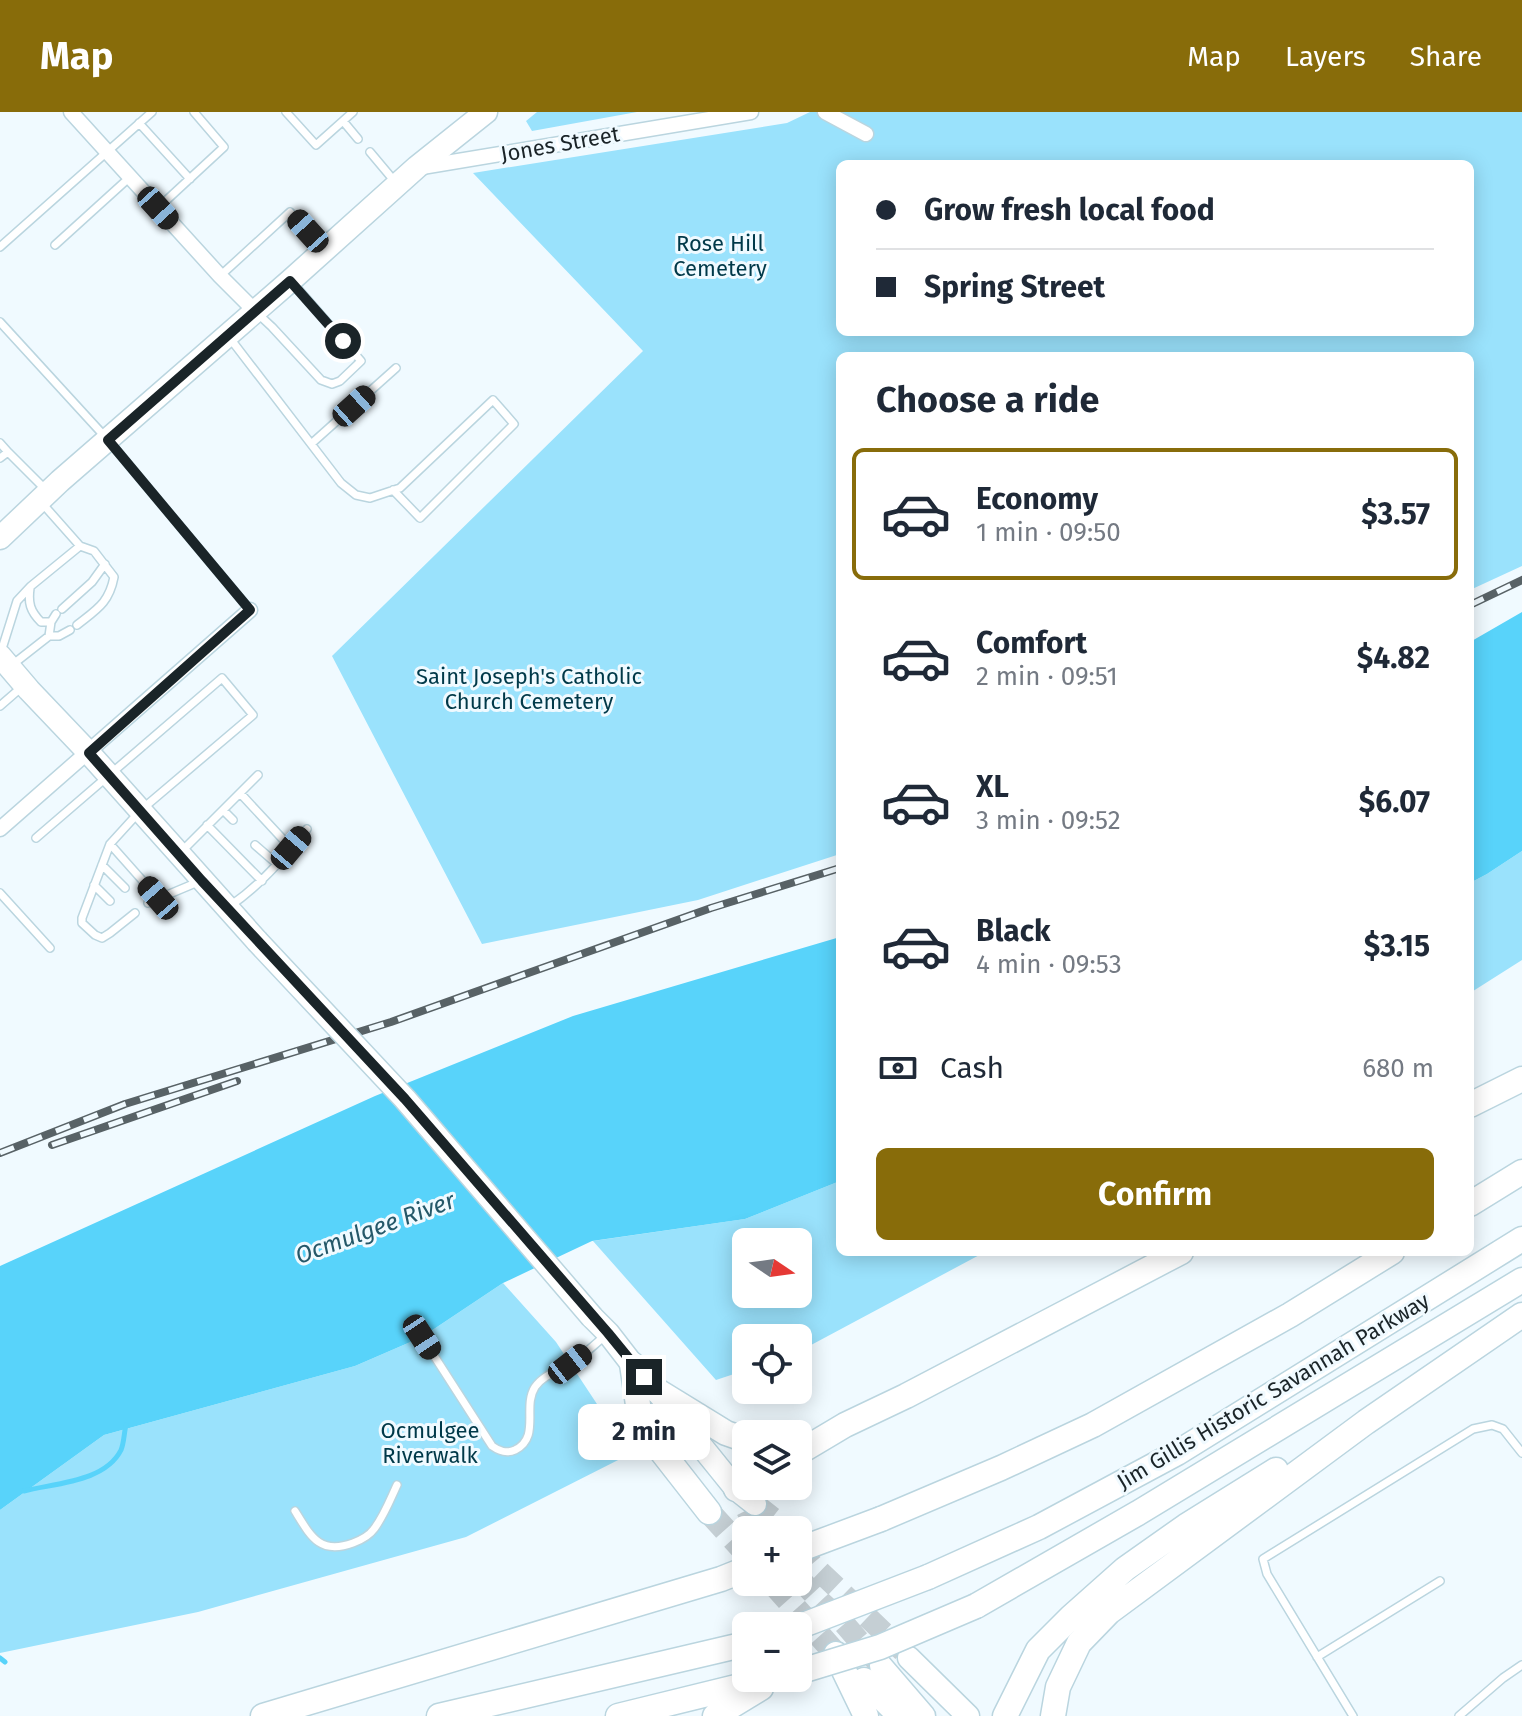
<!DOCTYPE html>
<html lang="en">
<head>
<meta charset="utf-8">
<style>
  :root { --surface:#fff; --page:#f2f2f3; --text:#1f2937; --muted:#747a83; --line:#e0e1e3; --accent:#886c0a }
  body { margin:0; font-family:"Fira Sans",sans-serif; background:var(--page); color:var(--text); height:100vh; display:flex; flex-direction:column; font-size:30px; white-space:nowrap }
  * { box-sizing:border-box; margin:0 }
  p { font-size:26px; color:var(--muted) }
  .icon { flex:none; width:44px; height:44px; fill:none; stroke:currentColor; stroke-width:2; stroke-linecap:round; stroke-linejoin:round }
  .map { position:relative; flex:1; overflow:hidden }
  .panel { position:absolute; left:836px; top:240px; width:638px; height:904px; display:flex; flex-direction:column; background:var(--surface); border-radius:12px; box-shadow:0 4px 20px #0003 }
  .panel>* { flex:none }
  .top-card { position:absolute; left:836px; top:48px; width:638px; height:176px; border-radius:12px; box-shadow:0 4px 20px #0003; display:grid; align-content:center; height:176px; padding:0 40px; background:var(--surface) }
  .needle { width:52px; rotate:103deg }
  .fabs { position:absolute; left:732px; top:1116px; display:grid; gap:16px }
  .fabs a { display:grid; place-items:center; width:80px; height:80px; border-radius:12px; background:var(--surface); box-shadow:0 4px 20px #0003; font-size:40px }
  .end { position:absolute; width:36px; height:36px; margin:-18px; border:10px solid #1a2428; background:#fff; box-shadow:0 0 0 4px #fff }
  .from { border-radius:50% }
  .bubble { position:absolute; height:56px; border-radius:12px; background:var(--surface); box-shadow:0 4px 20px #0003; font-size:26px; font-weight:700; line-height:56px; text-align:center }
  .car { position:absolute; width:24px; height:48px; margin:-24px -12px; border-radius:10px; box-shadow:0 0 6px 2px #0007; background:linear-gradient(#222 24%,#8ab4d8 0 40%,#222 0 76%,#8ab4d8 0 86%,#222 0) }
  .top-card b { display:flex; align-items:center; gap:28px; height:76px; font-size:30px }
  .top-card b+b { border-top:2px solid var(--line) }
  .top-card i { width:20px; height:20px; background:var(--text) }
  ul { padding:0; list-style:none }
  li { display:flex; align-items:center; gap:24px; height:132px; margin:0 16px 12px; padding:0 24px; border:4px solid transparent; border-radius:12px }
  li div { flex:1 }
  li b { display:block; font-size:30px }
  li em { font-style:normal; font-weight:700 }
  li.active { border-color:var(--accent) }
  li>.icon { width:72px; height:72px; stroke-width:1.5 }
  h2 { padding:0 40px; font-size:36px; line-height:96px }
  .pay { display:flex; align-items:center; gap:20px; height:88px; padding:0 40px; font-size:30px }
  .pay p { margin-inline-start:auto }
  .cta { display:flex; gap:16px; margin-top:auto; padding:16px 40px }
  .cta a { flex:1; height:92px; border-radius:12px; background:var(--accent); color:#fff; font-size:32px; font-weight:700; line-height:92px; text-align:center }
  header { display:flex; align-items:center; gap:48px; box-sizing:border-box; height:112px; padding:0 40px; background:var(--accent); color:#fff }
  header strong { font-size:38px }
  nav { display:flex; gap:44px; margin-inline-start:auto; font-size:28px }
  .map>svg:first-child { display:block }
</style>
</head>
<body>
<header>
<strong>Map</strong>
<nav><a>Map</a><a>Layers</a><a>Share</a></nav>
</header>
<div class="map">
<svg width="1522" height="1604" viewBox="0 0 1522 1604">
  <rect width="100%" height="100%" fill="#f0faff"/>
  <!-- green -->
  <path fill="#9ae2fc" fill-rule="evenodd" d="M537 0H637L532 19 526 9Z
    M810 0H1522V454L1470 478V244H840V742L698 788 482 832 332 544 643 239 473 61 787 11ZM840 52H1470V220H840Z
    M1522 739V848L1470 881V771L1487 762Z
    M840 1069V1140H985L798 1240V1226H746V1258L716 1268 593 1129 745 1107ZM746 1130H798V1182H746Z
    M503 1171 556 1230 630 1342 466 1425 198 1500 0 1541V1398L104 1323 355 1254 422 1225Z"/>
  <!-- water -->
  <path fill="#58d3fa" d="M1522 500V739L1487 762 1470 771V530Z
    M840 825V1069L745 1107 592 1129 503 1171 422 1225 355 1254 104 1323 0 1398V1154L375 984 573 904Z"/>
  <g fill="none" stroke-linecap="round" stroke-linejoin="round">
    <!-- stream -->
    <path stroke="#58d3fa" stroke-width="5" d="M24 1379C55 1371 105 1370 121 1338 124 1331 124 1321 126 1313
      M0 1546 5 1550"/>
    <!-- trunk-tunnel -->
    <path stroke="#c5cfd4" stroke-width="22" stroke-dasharray="22 11" stroke-linecap="butt" d="M755 1392 774 1407 784 1418
      M747 1398 757 1418
      M798 1435 812 1452 903 1539
      M798 1465 821 1490 841 1508 879 1552"/>
    <!-- motorway-tunnel -->
    <path stroke="#c5cfd4" stroke-width="24" stroke-dasharray="24 12" stroke-linecap="butt" d="M709 1400 746 1441
      M772 1470 836 1542 851 1556"/>
    <!-- service casing -->
    <g stroke="#bad5df" stroke-width="10">
      <path id="service" d="M286 0 316 33 353 0
        M343 9 358 27
        M139 11 190 67
        M370 40 396 71
        M158 96 224 35 194 0
        M55 133 130 65
        M0 135 152 0
        M220 164 290 100 323 136
        M257 201 272 215 321 268 332 272 340 269 361 249 292 170
        M0 210 108 328 250 498
        M229 225 341 371 356 383 370 386 400 376 493 288 514 312 420 406 393 378
        M0 331 8 340 0 346
        M311 332 396 256
        M8 340 46 378
        M30 476C28 491 30 499 41 510H51
        M62 497 92 470 105 452
        M77 513C97 497 109 491 114 465L94 439 80 434
        M49 524 51 510 56 502
        M1 540 17 489 31 474 80 434 41 390
        M12 553 49 524H59L70 518
        M0 594 23 574
        M240 681 291 736
        M223 698 233 708
        M207 713 262 769
        M36 726 222 566 253 603 141 698 110 732 82 806V811L95 823 102 826 110 821 135 801
        M110 732 158 786
        M255 733 277 752
        M181 740 258 663
        M102 753 125 776
        M94 773 110 789
        M0 781 50 836
        M148 791 198 770
        M230 794C262 772 282 747 307 717
        M422 1225 492 1334C499 1339 506 1342 515 1338 541 1325 522 1295 535 1275 544 1262 559 1259 572 1251 584 1243 595 1232 606 1223
        M295 1399C311 1425 320 1443 353 1431 361 1428 369 1424 374 1417 384 1404 390 1388 397 1373
        M1317 1545 1440 1469
        M1353 1604 1267 1462 1263 1447 1473 1317 1492 1313 1503 1317 1522 1341
        M1459 1604 1503 1566 1522 1553"/>
    </g>
    <!-- minor casing -->
    <g stroke="#bad5df" stroke-width="17">
      <path id="minor" d="M71 0 220 164 255 199
        M825 0 866 22
        M422 55 751 0
        M0 717 250 498"/>
    </g>
    <!-- primary casing -->
    <g stroke="#bad5df" stroke-width="25">
      <path id="primary" d="M0 426 60 369 290 169 417 55 486 0
        M0 544 29 578 89 641 257 829
        M592 1205 608 1221 632 1252 656 1278 736 1377"/>
    </g>
    <!-- trunk casing -->
    <g stroke="#bad5df" stroke-width="25">
      <path id="trunk" d="M736 1377 755 1392
        M909 1546 968 1604
        M881 1554 924 1604"/>
    </g>
    <!-- motorway casing -->
    <g stroke="#bad5df" stroke-width="27">
      <path id="motorway" d="M1470 993 1522 967
        M1470 1092 1522 1060
        M632 1252 641 1313 709 1400
        M656 1278 726 1321 746 1328
        M798 1341 845 1313 906 1284 1181 1140
        M736 1377 746 1371
        M881 1407 1001 1356 1093 1313 1290 1203 1392 1140
        M928 1465 1039 1415 1177 1341 1522 1127
        M976 1494 1138 1401 1522 1168
        M836 1542 866 1604
        M864 1568 900 1604
        M263 1604 721 1467 746 1457
        M439 1604 746 1532
        M618 1604 773 1566
        M715 1604 761 1576
        M1005 1604 1038 1538 1071 1505 1125 1457 1186 1414 1276 1358
        M1053 1604 1058 1575 1079 1531 1109 1500 1366 1310 1522 1203"/>
    </g>
    <!-- service -->
    <use href="#service" stroke="#fff" stroke-width="7"/>
    <!-- minor -->
    <use href="#minor" stroke="#fff" stroke-width="14"/>
    <!-- primary -->
    <use href="#primary" stroke="#fff" stroke-width="22"/>
    <!-- trunk -->
    <use href="#trunk" stroke="#fff" stroke-width="22"/>
    <!-- motorway -->
    <use href="#motorway" stroke="#fff" stroke-width="24"/>
    <!-- rail casing -->
    <g stroke="#586266" stroke-width="8">
      <path id="rail" d="M1470 493 1522 468
        M52 1033 237 969
        M0 1041 125 992 391 910 711 796 840 756"/>
    </g>
    <!-- rail -->
    <use href="#rail" stroke="#f0faff" stroke-width="5" stroke-dasharray="15" stroke-linecap="butt"/>
    <!-- primary-bridge casing -->
    <g stroke="#bad5df" stroke-width="25" stroke-linecap="butt">
      <path id="primary-bridge" d="M257 829 405 987 592 1205"/>
    </g>
    <!-- motorway-bridge casing -->
    <g stroke="#bad5df" stroke-width="27" stroke-linecap="butt">
      <path id="motorway-bridge" d="M798 1438 881 1407
        M798 1515 928 1465
        M798 1560 880 1535 976 1494"/>
    </g>
    <!-- primary-bridge -->
    <use href="#primary-bridge" stroke="#fff" stroke-width="22"/>
    <!-- motorway-bridge -->
    <use href="#motorway-bridge" stroke="#fff" stroke-width="24"/>
  </g>
  <g fill="none" stroke-linecap="round" stroke-linejoin="round">
    <!-- route -->
    <path stroke="#1a2428" stroke-width="10" d="M343 229 290 169 108 328 250 498 89 641 202 769 405 987 608 1221 644 1265"/>
  </g>
  <g text-anchor="middle" dominant-baseline="central" stroke-width="6" stroke-linejoin="round" paint-order="stroke">
    <!-- street labels -->
    <g font-size="22" fill="#1a2428" stroke="#f0faff">
      <text transform="translate(560 32) rotate(-10)">Jones Street</text>
      <text transform="translate(1273 1279) rotate(-31)">Jim Gillis Historic Savannah Parkway</text>
    </g>
    <!-- park labels -->
    <g font-size="22" fill="#003949" stroke="#f0faff">
      <text x="720" y="131">Rose Hill<tspan x="720" dy="25">Cemetery</tspan></text>
      <text x="529" y="564">Saint Joseph's Catholic<tspan x="529" dy="25">Church Cemetery</tspan></text>
      <text x="430" y="1318">Ocmulgee<tspan x="430" dy="25">Riverwalk</tspan></text>
    </g>
    <!-- water labels -->
    <g font-size="24" font-style="italic" fill="#255869" stroke="#f0faff">
      <text transform="translate(375 1116) rotate(-20)">Ocmulgee River</text>
    </g>
  </g>
</svg>
<div class="fabs">
<a><svg class="needle" viewBox="-14 -14 28 28"><path d="M0-13l5 13h-10z" fill="#e53935"/><path d="M0 13l5-13h-10z" fill="#747a83"/></svg></a>
<a><svg class="icon" aria-label="locate" viewBox="0 0 24 24"><circle cx="12" cy="12" r="6"/><path d="M12 2v4M12 18v4M2 12h4M18 12h4"/></svg></a>
<a><svg class="icon" aria-label="layers" viewBox="0 0 24 24"><path d="M12 4l9 5-9 5-9-5zM3 14l9 5 9-5"/></svg></a>
<a>+</a>
<a>−</a>
</div>
<i class="end from" style="left:343px;top:229px"></i>
<i class="end" style="left:644px;top:1265px"></i>
<div class="bubble" style="left:578px;top:1292px;width:132px">2 min</div>
<i class="car" style="left:158px;top:96px;rotate:138deg"></i>
<i class="car" style="left:308px;top:119px;rotate:318deg"></i>
<i class="car" style="left:354px;top:294px;rotate:48deg"></i>
<i class="car" style="left:291px;top:736px;rotate:40deg"></i>
<i class="car" style="left:158px;top:786px;rotate:319deg"></i>
<i class="car" style="left:422px;top:1225px;rotate:147deg"></i>
<i class="car" style="left:570px;top:1252px;rotate:52deg"></i>
<div class="top-card">
<b><i class="from"></i>Grow fresh local food</b>
<b><i></i>Spring Street</b>
</div>
<section class="panel">
<h2>Choose a ride</h2>
<ul>
<li class="active"><svg class="icon" aria-label="car" viewBox="0 0 24 24"><path d="M5 17H2v-5l4-1 3-4h7l3 4 3 1v5h-3M9 17h6M6 11h13"/><circle cx="7" cy="17" r="2"/><circle cx="17" cy="17" r="2"/></svg><div><b>Economy</b><p>1 min · 09:50</p></div><em>$3.57</em></li>
<li><svg class="icon" aria-label="car" viewBox="0 0 24 24"><path d="M5 17H2v-5l4-1 3-4h7l3 4 3 1v5h-3M9 17h6M6 11h13"/><circle cx="7" cy="17" r="2"/><circle cx="17" cy="17" r="2"/></svg><div><b>Comfort</b><p>2 min · 09:51</p></div><em>$4.82</em></li>
<li><svg class="icon" aria-label="car" viewBox="0 0 24 24"><path d="M5 17H2v-5l4-1 3-4h7l3 4 3 1v5h-3M9 17h6M6 11h13"/><circle cx="7" cy="17" r="2"/><circle cx="17" cy="17" r="2"/></svg><div><b>XL</b><p>3 min · 09:52</p></div><em>$6.07</em></li>
<li><svg class="icon" aria-label="car" viewBox="0 0 24 24"><path d="M5 17H2v-5l4-1 3-4h7l3 4 3 1v5h-3M9 17h6M6 11h13"/><circle cx="7" cy="17" r="2"/><circle cx="17" cy="17" r="2"/></svg><div><b>Black</b><p>4 min · 09:53</p></div><em>$3.15</em></li>
</ul>
<div class="pay"><svg class="icon" aria-label="cash" viewBox="0 0 24 24"><path d="M3 7h18v10H3z"/><circle cx="12" cy="12" r="2"/></svg>Cash<p>680 m</p></div>
<div class="cta"><a>Confirm</a></div>
</section>
</div>
</body>
</html>
